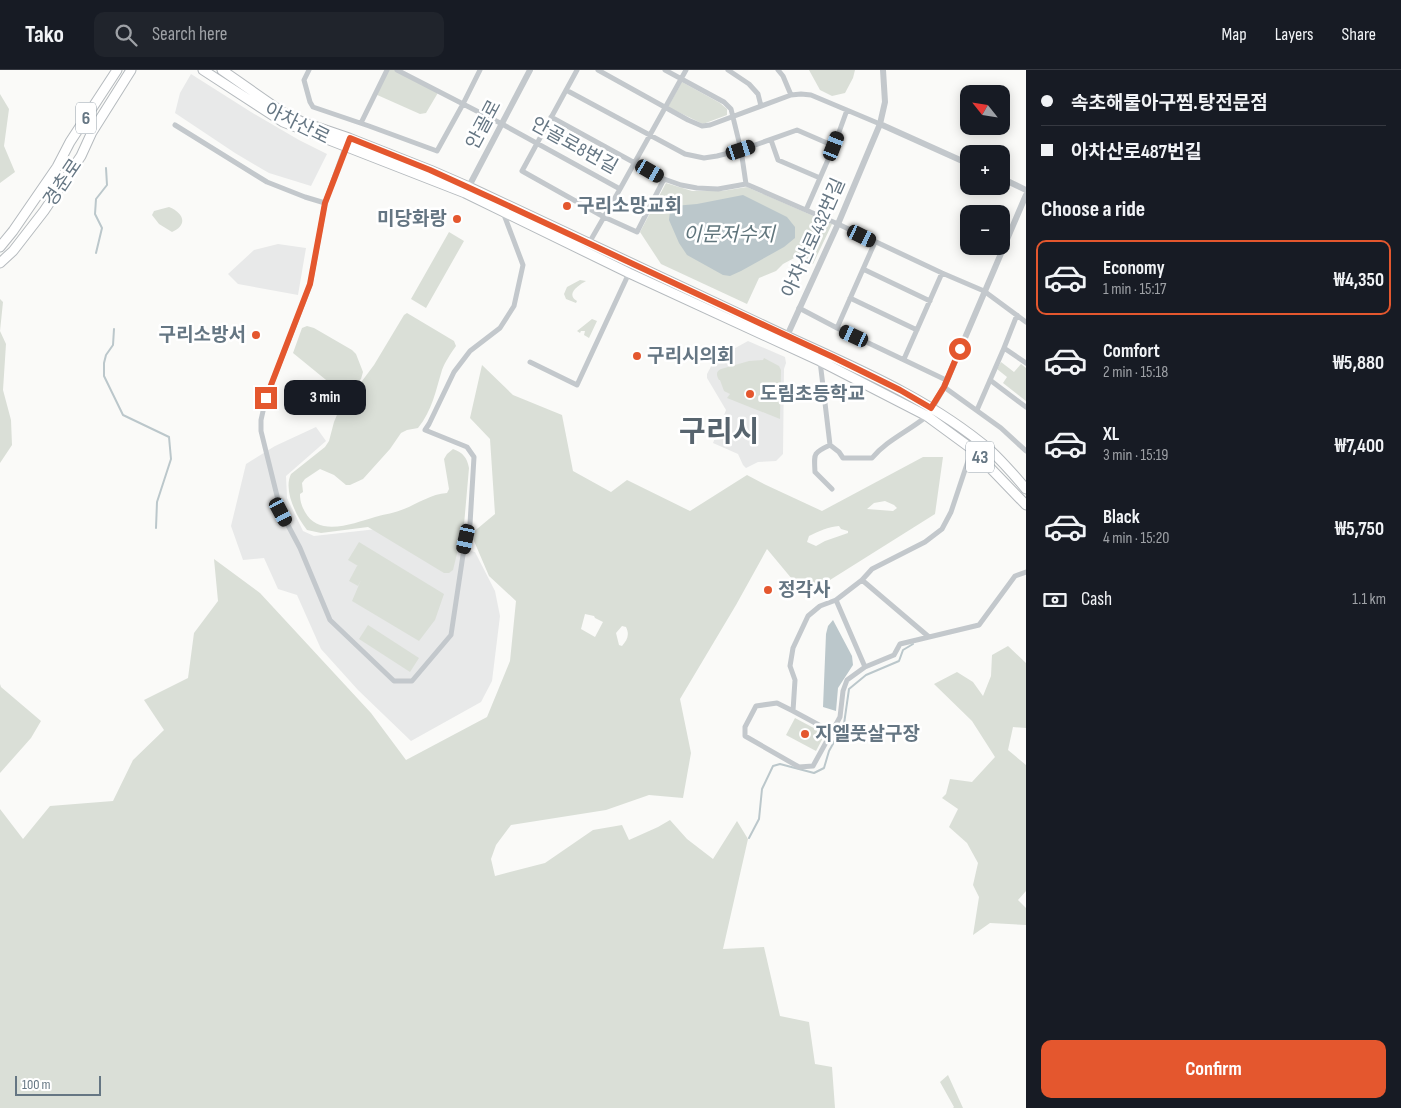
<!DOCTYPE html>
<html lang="en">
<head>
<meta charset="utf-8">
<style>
  :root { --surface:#171b24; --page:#20242c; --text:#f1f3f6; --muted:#9ea1a6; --line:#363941; --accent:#e4572e }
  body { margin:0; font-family:"Sofia Sans Condensed","Noto Sans KR",sans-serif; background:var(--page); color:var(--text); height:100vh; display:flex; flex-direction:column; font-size:19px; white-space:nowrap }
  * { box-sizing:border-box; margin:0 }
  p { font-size:16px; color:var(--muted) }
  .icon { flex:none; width:28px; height:28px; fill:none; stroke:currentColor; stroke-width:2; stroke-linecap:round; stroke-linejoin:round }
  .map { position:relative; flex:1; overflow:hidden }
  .side { display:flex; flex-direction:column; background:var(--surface); width:375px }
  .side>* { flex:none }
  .banner { display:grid; align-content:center; height:110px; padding:0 15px; background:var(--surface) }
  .needle { width:32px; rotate:300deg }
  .fabs { position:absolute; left:960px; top:15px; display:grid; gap:10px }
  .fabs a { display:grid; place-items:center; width:50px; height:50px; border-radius:10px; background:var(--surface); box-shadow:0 2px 12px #0003; font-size:25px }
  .scale { position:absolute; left:15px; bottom:12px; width:86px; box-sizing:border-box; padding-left:5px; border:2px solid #657683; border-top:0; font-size:14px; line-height:18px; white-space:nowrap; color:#657683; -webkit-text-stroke:4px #fff; paint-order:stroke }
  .end { position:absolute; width:22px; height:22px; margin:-11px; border:6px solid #e4572e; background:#fff; box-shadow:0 0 0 2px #fff }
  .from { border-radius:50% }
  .bubble { position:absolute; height:35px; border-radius:10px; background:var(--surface); box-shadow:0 2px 12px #0003; font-size:16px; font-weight:700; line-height:35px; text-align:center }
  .car { position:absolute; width:15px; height:30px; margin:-15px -8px; border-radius:6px; box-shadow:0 0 4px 1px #0007; background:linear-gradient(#222 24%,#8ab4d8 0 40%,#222 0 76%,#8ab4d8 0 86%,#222 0) }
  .banner b { display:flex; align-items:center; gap:18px; height:48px; font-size:19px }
  .banner b+b { border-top:1px solid var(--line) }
  .banner i { width:12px; height:12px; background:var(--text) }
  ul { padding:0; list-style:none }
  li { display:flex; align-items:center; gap:15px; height:75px; margin:0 10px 8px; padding:0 5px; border:2px solid transparent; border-radius:10px }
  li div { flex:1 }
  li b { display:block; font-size:19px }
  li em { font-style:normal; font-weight:700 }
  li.current { border-color:var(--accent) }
  li>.icon { width:45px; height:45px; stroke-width:1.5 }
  h2 { padding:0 15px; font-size:22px; line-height:60px }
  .pay { display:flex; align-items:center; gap:12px; height:55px; padding:0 15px; font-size:19px }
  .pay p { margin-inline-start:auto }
  .button { display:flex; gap:10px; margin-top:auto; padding:10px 15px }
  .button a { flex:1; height:58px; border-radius:10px; background:var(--accent); color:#fff; font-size:20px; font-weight:700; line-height:58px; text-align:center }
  header { display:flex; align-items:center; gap:30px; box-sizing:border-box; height:70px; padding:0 25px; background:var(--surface); border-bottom:1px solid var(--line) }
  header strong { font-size:24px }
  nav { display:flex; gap:28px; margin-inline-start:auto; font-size:18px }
  .search { width:350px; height:45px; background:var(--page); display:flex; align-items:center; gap:12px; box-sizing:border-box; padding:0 18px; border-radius:10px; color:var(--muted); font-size:19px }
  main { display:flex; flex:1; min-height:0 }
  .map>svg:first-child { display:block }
</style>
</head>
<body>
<header>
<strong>Tako</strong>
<div class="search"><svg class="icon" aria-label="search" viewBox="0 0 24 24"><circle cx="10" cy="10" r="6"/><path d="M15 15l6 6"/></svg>Search here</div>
<nav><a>Map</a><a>Layers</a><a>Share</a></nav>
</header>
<main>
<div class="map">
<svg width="1026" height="1038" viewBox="0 0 1026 1038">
  <rect width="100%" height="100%" fill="#fafaf8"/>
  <!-- built -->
  <path fill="#e8e9e9" d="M191 4 251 42 299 70 327 84 311 116 269 103 262 99 235 83 175 43 180 23Z
    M278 174 306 178 298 225 238 214 228 204 254 180Z
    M748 271 785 287 786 293 784 299 783 384 776 391 758 392 746 398 743 395 738 384 713 373 726 340 707 308V304L714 291 717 288Z
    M316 357 326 371 286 406 287 428 303 461 314 466 386 458 475 482 495 521 500 546 492 611 481 632 411 671 358 620 321 579 297 525 278 519 264 488 243 490 231 456 246 394 275 376Z"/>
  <!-- green -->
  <path fill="#dadfd7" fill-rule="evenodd" d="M387 0H397L439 21 426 43 420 44 375 24Z
    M809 0H855L853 8 845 23 832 26 820 20Z
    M682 12 720 33 727 39V45L703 54 668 37Z
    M0 24 9 39 4 76 15 102 0 113Z
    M666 113 692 121H722L747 117 832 154 813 194 796 187 783 194 776 201 759 208 747 234 661 194 640 162Z
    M169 137C184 143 188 155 172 162L159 154 152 145 154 141Z
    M449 162 464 171 426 238 411 229Z
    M580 210 586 211C579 215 565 224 577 231L576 233 566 229 564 224 567 217Z
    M0 229 3 232 0 261 6 274 3 320 11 350 12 375 0 393Z
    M407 243 454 271 456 276C451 283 445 292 442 300 436 320 432 341 418 358L407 360 401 363 390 379 363 409 350 415H346L334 405 320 399 305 409 302 413 303 422 300 424C300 432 302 436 305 442 319 468 354 453 375 447 385 444 395 443 404 439 419 433 431 424 447 423L449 419 444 389 447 384 453 379C463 383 467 387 469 398L464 455 453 500 449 503H444L368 457 321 463 307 460C296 446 283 420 291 404L325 377 329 371 334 352 339 340 347 327 362 311 374 295 404 245Z
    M592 249 597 251 589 268 584 265 585 261H581L580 263 577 261Z
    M307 256 314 258 352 280 356 284 363 302 361 309 350 320 342 323 293 283 302 258Z
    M764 288 779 296 781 300 780 349 727 328 730 324 724 321 720 310H719C716 305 716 301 721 299L749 291 763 290Z
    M1001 292 1014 302 1021 294 1026 298V331L1003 313 1007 307 997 299Z
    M482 295 513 325 562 345 573 401 611 422 627 410 690 441 747 405 766 415 822 441 923 387H943L935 444 822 515 792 509 767 479 736 535 680 629 691 683 683 728 649 725 606 740 511 755 496 775 491 789 495 806 545 793 593 760 622 755 629 770 658 757 670 750 687 769 713 789 737 751 748 769 723 879 764 877 780 946 809 952 815 994 832 997 835 1038H0V739L23 769 50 736 113 731 133 690 164 660 144 630 188 608 194 563 218 531 214 489 260 523 371 643 406 690 487 647 510 591 516 531 489 506 471 464 495 444 490 369 470 348ZM885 431 894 435 897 438 893 441 867 439 874 433ZM839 456 841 459 848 461V463L825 471 816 476 807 472 809 466C819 461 828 457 839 456ZM585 544 594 546 595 548 603 552 595 567 581 559ZM622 556 626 557C630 565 627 570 622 576L619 575 616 563Z
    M359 472 444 524 435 550 419 571 352 531 361 510 358 516 349 511 357 496H358L348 490Z
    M368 555 419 588 410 602 359 569Z
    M1008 576 1026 593V658L1013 657 1008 680 1026 695V821L1018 830 1026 838V855L990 853 973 865 979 827 973 815 978 793 967 773 949 757 958 739 942 728 946 724 950 709 972 712 995 687 972 651 934 614 957 602 973 612 983 626 991 606 992 585Z
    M0 614 1 617 41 651 31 668 0 703Z
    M795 648 825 664 816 681 786 665Z
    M948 1005 963 1038H953L954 1037 940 1012Z"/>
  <!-- water -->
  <path fill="#bbc7cb" d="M743 125 787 147 795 157V168L784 177 741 201 730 206 723 205 687 185 679 173 669 150 670 142 674 136 697 134Z
    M833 550 852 586 853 595 838 618 836 641 823 637 826 564 828 556Z"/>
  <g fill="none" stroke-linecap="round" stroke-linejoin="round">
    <!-- stream -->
    <path stroke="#bbc7cb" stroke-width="2" d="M96 183 102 158 95 144 96 129 107 115 106 98
      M114 259 113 275 106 285 104 293V306L123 345 169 367 171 389 157 432 156 458
      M749 768 759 749 762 719 773 696 780 694 814 703 824 698 829 681 844 654 849 619 866 605 899 591 903 580 913 574"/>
    <!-- primary casing -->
    <g stroke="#b5babe" stroke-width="11">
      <path id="primary" d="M203 0 283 52 465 123 629 203 820 291 927 346 972 379 1026 435
        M222 0 282 42 302 52 349 68 430 100 469 117C567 162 665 208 763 255 840 292 923 323 990 380 1003 392 1015 406 1026 419
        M0 177 13 161 57 97 70 72 117 0
        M0 193 13 181 44 141 81 86 92 62 131 0"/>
    </g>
    <!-- minor -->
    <path stroke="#c3c8cc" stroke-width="5" d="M309 0 304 10 310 32 313 37 369 56 437 81 463 34 480 0
      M397 0 502 54 620 119 604 147 637 162 664 109 681 115 697 118 718 119 746 114 838 154 942 203 984 221 1026 252
      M577 0 522 101 604 147 589 173
      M598 0 688 50 702 56 710 55 791 25 801 24 811 25 880 54
      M665 0 724 32 731 39 741 80 746 114
      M728 0 749 14 758 24 761 36
      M778 0 783 6 791 25
      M566 20 685 84 704 88 717 86 741 80 797 60 834 76
      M551 47 664 109
      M361 53 387 0
      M175 55 267 112 305 127 325 133
      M771 70 778 90 820 108
      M346 75 325 133 310 215 266 328 261 350V361L281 442 300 478 330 550 394 611H412L451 565 463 485 470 454 474 387 467 377 425 360 429 354 454 302 470 281 500 258 514 236 523 195 503 142
      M620 119 686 0
      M806 140 834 76 847 40
      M863 199 930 231
      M850 228 917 260
      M799 238 837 258 946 310
      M837 258 875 172
      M1004 278 1026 293
      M904 289 942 203
      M820 291 830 375 839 382 843 388H872C887 370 909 361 927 346
      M530 292 577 315 629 203
      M990 310 1026 337
      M944 317 1001 358 1026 381
      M977 340 1004 278 1017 245
      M830 375C813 383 814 383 815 402L832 419
      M972 379 951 442 942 459 925 472 872 499 862 510 836 530 820 536 808 546 793 578 790 596 795 610 793 641 777 633 756 636 745 657V666L799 697 813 696 840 647 843 621 847 610 865 597 894 585 900 574 979 555 1015 506 1026 502
      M862 510 929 567
      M836 530 865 597
      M793 641 832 662"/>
    <!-- tertiary -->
    <path stroke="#c3c8cc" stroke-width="6" d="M880 54 969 94
      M1001 108 1026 120
      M467 120 530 0
      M787 266 838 154 880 54 885 32 883 0
      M930 341 944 317 1026 125"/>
    <!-- primary -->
    <use href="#primary" stroke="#fff" stroke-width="9"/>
  </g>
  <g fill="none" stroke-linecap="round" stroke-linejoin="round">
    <!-- route -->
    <path stroke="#e4572e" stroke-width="6" d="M266 328 310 214 325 133 350 68 430 100 496 130 766 256 833 287 900 320 931 338 944 317 960 279"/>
  </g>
  <!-- markers -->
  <g fill="#e4572e" stroke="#fff" stroke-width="2">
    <circle cx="567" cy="136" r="5"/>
    <circle cx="457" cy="149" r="5"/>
    <circle cx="256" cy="265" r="5"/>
    <circle cx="637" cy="286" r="5"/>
    <circle cx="750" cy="324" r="5"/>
    <circle cx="768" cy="520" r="5"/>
    <circle cx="805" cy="664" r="5"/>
  </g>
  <g text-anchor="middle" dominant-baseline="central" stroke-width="5" stroke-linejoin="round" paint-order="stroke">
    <!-- shield labels -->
    <g fill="#fff" stroke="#939fa8" stroke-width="1">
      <rect x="76" y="32.5" width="20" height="31" rx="4"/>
      <rect x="966" y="371.5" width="28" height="31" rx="4"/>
    </g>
    <g font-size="18" font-weight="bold" fill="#657683">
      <text x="86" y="48">6</text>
      <text x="980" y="387">43</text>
    </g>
    <!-- street labels -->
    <g font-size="19" fill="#657683" stroke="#fff">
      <text transform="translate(297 54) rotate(26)">아차산로</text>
      <text transform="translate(484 55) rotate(-62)">안골로</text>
      <text transform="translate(574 76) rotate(29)">안골로8번길</text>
      <text transform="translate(63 113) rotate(-56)">경춘로</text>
      <text transform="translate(814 168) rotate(-66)">아차산로432번길</text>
    </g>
    <!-- poi labels -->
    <g font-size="19" font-weight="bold" fill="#657683" stroke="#fff" text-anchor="start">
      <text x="577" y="136">구리소망교회</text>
      <text x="447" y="149" text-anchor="end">미당화랑</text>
      <text x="246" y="265" text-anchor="end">구리소방서</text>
      <text x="647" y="286">구리시의회</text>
      <text x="760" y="324">도림초등학교</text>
      <text x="778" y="520">정각사</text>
      <text x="815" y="664">지엘풋살구장</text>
    </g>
    <!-- water labels -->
    <g font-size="20" font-style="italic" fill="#60757c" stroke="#fff">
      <text x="729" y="165">이문저수지</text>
    </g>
    <!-- town labels -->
    <g font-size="29" font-weight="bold" fill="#57646e" stroke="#fff">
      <text x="719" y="362">구리시</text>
    </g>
  </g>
</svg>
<div class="fabs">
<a><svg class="needle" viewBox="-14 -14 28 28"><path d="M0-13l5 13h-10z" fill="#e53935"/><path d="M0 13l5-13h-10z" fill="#9ea1a6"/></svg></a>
<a>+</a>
<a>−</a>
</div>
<div class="scale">100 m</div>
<i class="end from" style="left:960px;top:279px"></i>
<i class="end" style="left:266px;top:328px"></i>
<div class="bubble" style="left:284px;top:310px;width:82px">3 min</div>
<i class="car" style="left:834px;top:76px;rotate:21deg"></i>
<i class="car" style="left:741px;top:80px;rotate:72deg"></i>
<i class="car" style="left:650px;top:101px;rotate:120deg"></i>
<i class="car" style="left:862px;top:166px;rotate:116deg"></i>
<i class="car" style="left:854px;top:266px;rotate:295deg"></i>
<i class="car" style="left:281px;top:442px;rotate:152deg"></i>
<i class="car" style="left:466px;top:469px;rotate:192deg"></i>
</div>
<section class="side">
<div class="banner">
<b><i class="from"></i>속초해물아구찜.탕전문점</b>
<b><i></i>아차산로487번길</b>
</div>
<h2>Choose a ride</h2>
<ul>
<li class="current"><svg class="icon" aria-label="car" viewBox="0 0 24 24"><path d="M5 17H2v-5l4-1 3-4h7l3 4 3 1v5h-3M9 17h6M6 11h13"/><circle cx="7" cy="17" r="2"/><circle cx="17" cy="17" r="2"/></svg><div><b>Economy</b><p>1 min · 15:17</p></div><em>₩4,350</em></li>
<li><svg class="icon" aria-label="car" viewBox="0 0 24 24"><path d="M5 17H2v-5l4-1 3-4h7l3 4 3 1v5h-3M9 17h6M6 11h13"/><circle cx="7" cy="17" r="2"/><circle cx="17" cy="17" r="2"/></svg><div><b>Comfort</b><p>2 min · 15:18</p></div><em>₩5,880</em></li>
<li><svg class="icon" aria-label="car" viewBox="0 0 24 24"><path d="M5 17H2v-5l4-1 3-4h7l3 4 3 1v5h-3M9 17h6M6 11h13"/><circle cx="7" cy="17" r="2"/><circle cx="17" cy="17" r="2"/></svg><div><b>XL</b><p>3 min · 15:19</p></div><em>₩7,400</em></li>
<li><svg class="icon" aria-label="car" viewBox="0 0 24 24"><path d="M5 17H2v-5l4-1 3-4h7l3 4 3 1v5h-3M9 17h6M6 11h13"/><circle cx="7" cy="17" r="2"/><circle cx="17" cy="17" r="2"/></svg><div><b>Black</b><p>4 min · 15:20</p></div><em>₩5,750</em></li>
</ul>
<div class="pay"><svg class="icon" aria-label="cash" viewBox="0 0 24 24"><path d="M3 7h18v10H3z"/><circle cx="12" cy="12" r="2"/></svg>Cash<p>1.1 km</p></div>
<div class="button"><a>Confirm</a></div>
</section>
</main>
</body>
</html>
